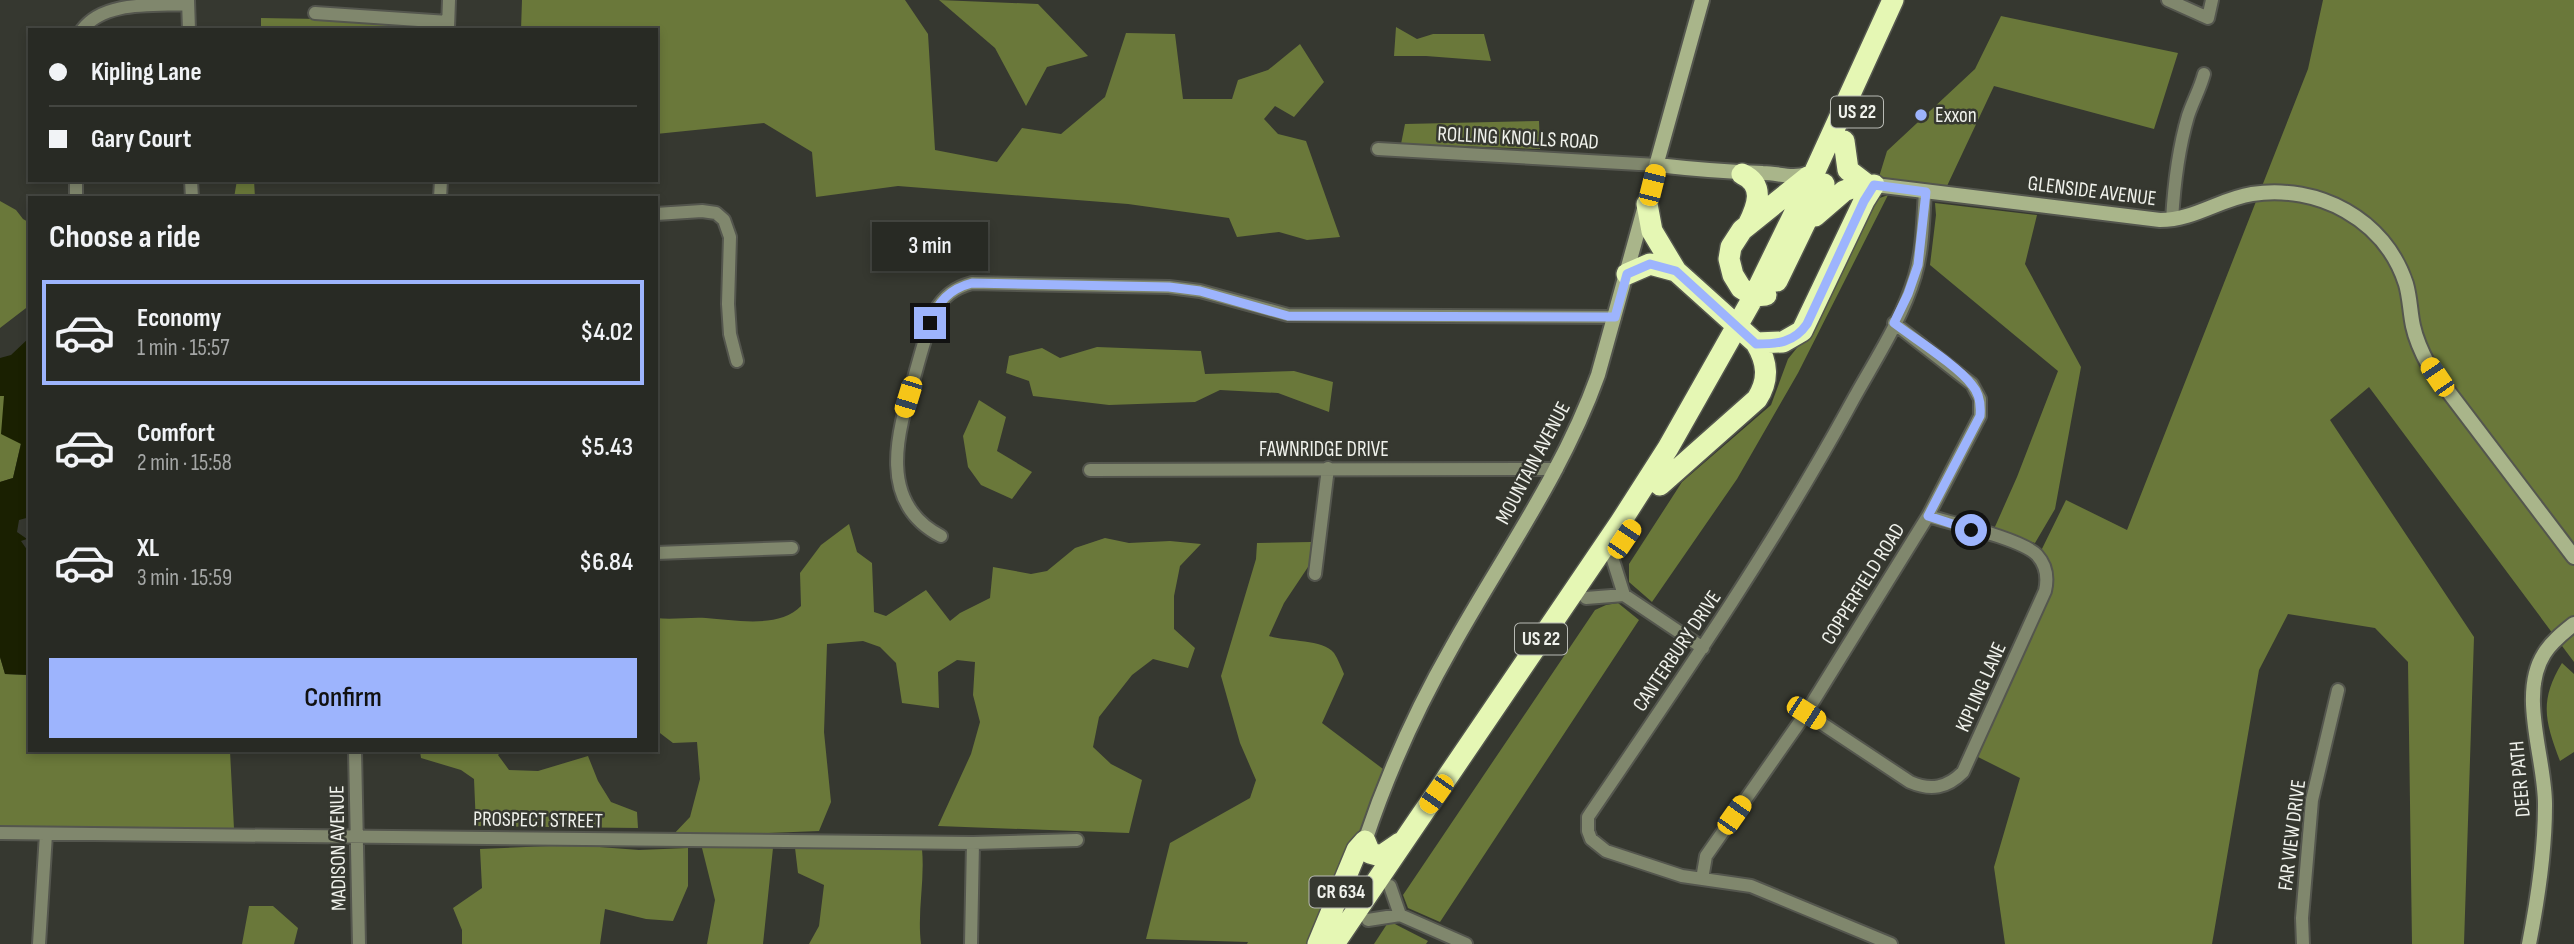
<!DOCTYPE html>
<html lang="en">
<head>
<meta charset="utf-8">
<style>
  :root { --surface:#282a24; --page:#30322c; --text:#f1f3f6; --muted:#a5a7a6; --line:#444641; --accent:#9db4fd }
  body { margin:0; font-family:"Sofia Sans Condensed",sans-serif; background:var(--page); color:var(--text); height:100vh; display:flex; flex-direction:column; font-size:26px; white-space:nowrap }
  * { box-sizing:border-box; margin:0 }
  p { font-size:23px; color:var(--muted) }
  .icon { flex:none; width:38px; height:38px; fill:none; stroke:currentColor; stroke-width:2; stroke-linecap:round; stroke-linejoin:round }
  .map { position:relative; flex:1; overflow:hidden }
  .drawer { position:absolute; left:28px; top:196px; width:630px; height:556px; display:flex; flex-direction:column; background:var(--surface); border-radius:0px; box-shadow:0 4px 10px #0003,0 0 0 2px var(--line) }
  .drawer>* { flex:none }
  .guide { position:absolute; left:28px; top:28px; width:630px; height:154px; border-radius:0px; box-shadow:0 4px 10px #0003,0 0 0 2px var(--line); display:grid; align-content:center; height:154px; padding:0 21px; background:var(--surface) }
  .end { position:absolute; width:32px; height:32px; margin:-16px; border:9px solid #9db4fd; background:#111; box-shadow:0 0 0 4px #111 }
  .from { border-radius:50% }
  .bubble { position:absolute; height:49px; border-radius:0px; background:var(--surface); box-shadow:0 4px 10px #0003,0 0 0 2px var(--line); font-size:23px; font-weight:600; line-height:49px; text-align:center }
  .car { position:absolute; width:21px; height:42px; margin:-21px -10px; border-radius:9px; box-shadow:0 0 5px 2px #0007; background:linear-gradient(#f5c518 24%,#345 0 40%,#f5c518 0 76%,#345 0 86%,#f5c518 0) }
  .guide b { display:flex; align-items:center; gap:24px; height:66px; font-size:26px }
  .guide b+b { border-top:2px solid var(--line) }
  .guide i { width:18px; height:18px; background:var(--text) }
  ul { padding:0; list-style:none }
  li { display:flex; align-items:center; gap:21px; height:105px; margin:0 14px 10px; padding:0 7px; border:4px solid transparent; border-radius:0px }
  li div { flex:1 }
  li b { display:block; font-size:26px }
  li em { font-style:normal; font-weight:600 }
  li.active { border-color:var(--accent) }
  li>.icon { width:63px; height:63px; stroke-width:1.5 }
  h2 { padding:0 21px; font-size:32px; line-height:84px }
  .cta { display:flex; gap:14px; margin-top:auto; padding:14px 21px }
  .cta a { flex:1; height:80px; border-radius:0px; background:var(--accent); color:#111; font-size:28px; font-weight:600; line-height:80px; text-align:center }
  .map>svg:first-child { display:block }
</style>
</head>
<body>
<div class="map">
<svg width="2574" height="944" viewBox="0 0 2574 944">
  <rect width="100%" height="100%" fill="#363830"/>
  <!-- forest -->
  <path fill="#6a783a" d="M522 0H905L928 34 935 150 997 162 1022 128 1061 134 1105 97 1126 33 1175 34 1183 99H1232L1238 80 1268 70 1300 44 1324 82 1294 117 1275 106 1264 119 1278 134 1306 141 1340 237 1307 240 1279 232 1237 237 1229 218 1128 204 898 186 816 197 812 152 764 123 656 134V30H521Z
    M939 0 1038 4 1088 56 1047 67 1026 106 995 48Z
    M2323 0H2574V662L2369 387 2330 420 2474 637 2464 944H2412L2408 662 2375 628 2288 614 2259 670 2212 944H2005L1994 867 2020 778 1966 751 2044 590 2036 561 2066 500 2127 530 2308 69Z
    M2001 16 2178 53 2154 129 1994 86 1947 186 1879 177 1887 151 1975 69Z
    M261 18 320 19 420 27 419 30H261Z
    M1396 27 1417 39 1433 34H1484L1491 61 1426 56H1394Z
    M1539 121 1540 149 1401 144 1405 124Z
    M237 180H254L255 198H234Z
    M1888 195 1798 373 1737 479 1652 602 1629 582V564L1682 482 1771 405 1788 359 1808 334 1877 199Z
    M0 201 16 210 23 219 30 223V305L0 328Z
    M1935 203 2037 215 2025 264 2081 367 2055 509 2035 543 1994 529 2017 477 2058 371 1930 265 1936 215Z
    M1097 347 1201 351 1205 374 1294 371 1333 382 1329 412 1278 393 1220 390 1195 402 1109 405 1033 396 1029 381 1006 373 1009 356 1042 348 1060 358Z
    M4 395 21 443 13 478 0 482V396Z
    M979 400 1006 417 997 451 1032 472 1012 499 981 485 968 467 963 436Z
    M849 524 857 552 872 563 874 612 886 616 926 590 950 621 960 613 990 598 993 567 1031 574 1047 571 1075 548 1105 538 1129 543 1170 541 1201 544 1180 566 1174 596V629L1195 648 1188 668 1153 659 1132 675 1099 717 1093 747 1111 764 1142 780 1129 833 938 826 971 754 980 722 973 695 975 662 957 660 938 672 939 708 902 703 896 663 880 647 863 641 827 644 824 732 831 802 819 831 671 837 690 817 700 779 697 742 673 743 656 730V618C673 620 689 617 706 618 735 620 779 629 801 606L800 573 821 545Z
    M1311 542 1310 564 1284 603 1269 636C1287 642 1323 639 1334 653 1338 659 1341 667 1344 674L1322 723 1387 772 1319 928 1310 944H1247L1248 942 1146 939 1170 843 1250 798 1256 780 1240 743 1221 676 1256 559 1257 543Z
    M1618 603 1639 620 1440 922 1408 908 1403 895 1595 610 1606 605Z
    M0 657 5 674 30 675V751H230L234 829 0 826Z
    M2562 663 2574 674V752L2560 761C2545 721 2539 701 2562 663Z
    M420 751H502L498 755 509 770 538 771 588 756 598 781 611 802 637 812 638 828 476 826 474 779 461 770 421 758Z
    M573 845 639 850 688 848V886L673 921 646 919 605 909 600 944H462V930L453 908 482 888 480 849Z
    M875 847 922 849C925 882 917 911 921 944H809L819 926 824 885 798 873 795 848Z
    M702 848H773L763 944H707L715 900Z
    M249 906H273L298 928 294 944H242Z
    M1389 921 1428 941 1426 944H1374Z"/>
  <!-- water -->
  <path fill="#1a2001" d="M30 337V517L19 520 17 532 27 539 21 541 30 554V675L5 674 0 657V482L13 478 21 444 1 434 4 396H0V358L11 355Z"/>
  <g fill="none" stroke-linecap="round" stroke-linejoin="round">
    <!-- street casing -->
    <g stroke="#54564e" stroke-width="16">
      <path id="street" d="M188 0 189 30
        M2168 0 2208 18 2212 0
        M315 13 448 22
        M448 28 449 0
        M82 30C104 0 155 6 188 4
        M1378 149 1657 165
        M76 180V198
        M191 180 192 198
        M440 198 441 180
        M656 214 702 211 716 213 724 220 730 237 728 304 730 334 737 361
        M2172 220C2174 185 2178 150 2188 116 2193 101 2200 89 2204 74
        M1090 470 1557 469
        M941 536C877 503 897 433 914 378 920 356 926 333 935 311 944 296 954 288 972 283L1169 287 1200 291 1288 315 1615 317
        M656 553 792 548
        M1612 557 1624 595 1703 648
        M1315 574 1328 468
        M1586 598 1624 595
        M1806 713 1910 782C1931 791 1947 788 1963 772L2045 591C2048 578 2046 565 2037 555 2022 539 1951 523 1928 516
        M355 751 359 944
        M0 833 973 843 1077 840
        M1702 879 1706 856 1806 713 1928 516 1980 416V399L1972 384 1894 323
        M1390 886 1400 915
        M1368 920 1400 915 1466 944
        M39 944 46 834
        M971 944 973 843
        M1891 944 1751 886 1682 876 1606 851 1591 839 1588 831V817C1679 683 1770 551 1848 409 1871 366 1901 323 1915 276 1923 249 1923 219 1925 192
        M2303 944 2302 918 2312 800 2338 690"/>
    </g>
    <!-- secondary casing -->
    <g stroke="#54564e" stroke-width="18">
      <path id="secondary" d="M1657 165C1692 169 1727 172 1763 173 1779 173 1791 179 1807 174
        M1867 184 2160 220C2194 220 2220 199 2252 194 2318 184 2385 219 2406 284 2410 298 2410 312 2413 326 2416 340 2422 353 2429 366L2574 557
        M1365 841C1387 775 1417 708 1452 647 1502 557 1563 473 1598 375L1702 0
        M2529 944C2538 898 2545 853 2545 806 2546 761 2518 695 2544 654 2551 642 2564 632 2574 624"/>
    </g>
    <!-- highway casing -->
    <g stroke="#54564e" stroke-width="24">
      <path id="highway" d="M1844 141 1848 170 1865 183
        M1742 174C1766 185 1757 207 1748 225
        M1647 204 1652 231 1676 271 1756 343C1768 363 1769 380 1757 399L1660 485
        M1815 216 1844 191 1865 183
        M1627 274 1650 264 1676 271
        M1777 281 1824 184
        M1766 295 1754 296 1741 288 1733 275 1729 259 1731 247 1742 230 1808 177
        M1756 343 1783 342 1802 331 1864 201 1874 185
        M1318 944 1357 850 1365 841 1370 853 1381 856 1400 843
        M1334 944 1620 523 1668 448 1754 296 1815 171 1893 0"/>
    </g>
    <!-- street -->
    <use href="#street" stroke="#80876d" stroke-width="12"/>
    <!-- secondary -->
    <use href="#secondary" stroke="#a9b58a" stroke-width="14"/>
    <!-- highway -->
    <use href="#highway" stroke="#e5f7b4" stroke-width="21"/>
  </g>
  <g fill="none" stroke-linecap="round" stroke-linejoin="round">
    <!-- route -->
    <path stroke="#9db4fd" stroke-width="9" d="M930 323C938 302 949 289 972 283L1169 287 1200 291 1288 316 1615 317 1627 274 1650 264 1676 271 1756 344C1777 344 1794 343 1807 324L1864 201 1874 185 1926 192 1918 265 1908 294 1894 323C1915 339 1958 366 1972 385 1980 394 1981 405 1980 416L1928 516 1971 530"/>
  </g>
  <!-- markers -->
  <circle fill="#9db4fd" stroke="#363830" stroke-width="2.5" cx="1921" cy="115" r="7"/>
  <g text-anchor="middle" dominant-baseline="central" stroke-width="5" stroke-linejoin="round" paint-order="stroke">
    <!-- shield labels -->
    <g fill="#363830" stroke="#b8bab4" stroke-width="2">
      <rect x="1831" y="96.5" width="52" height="31" rx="5"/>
      <rect x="1515" y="623.5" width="52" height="31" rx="5"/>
      <rect x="1309.5" y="876.5" width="63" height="31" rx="5"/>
    </g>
    <g font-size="19" font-weight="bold" fill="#f0f2ec">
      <text x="1857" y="112">US 22</text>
      <text x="1541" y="639">US 22</text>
      <text x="1341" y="892">CR 634</text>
    </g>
    <!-- poi labels -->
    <g font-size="21" fill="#f0f2ec" stroke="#363830" text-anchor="start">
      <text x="1935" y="115">Exxon</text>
    </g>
    <!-- street labels -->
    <g font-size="21" fill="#f0f2ec" stroke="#363830">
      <text transform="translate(1518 138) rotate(3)">ROLLING KNOLLS ROAD</text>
      <text transform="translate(2092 191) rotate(7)">GLENSIDE AVENUE</text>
      <text x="1324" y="449">FAWNRIDGE DRIVE</text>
      <text transform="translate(1533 463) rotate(-62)">MOUNTAIN AVENUE</text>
      <text transform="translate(1863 584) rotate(-58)">COPPERFIELD ROAD</text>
      <text transform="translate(1677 651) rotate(-56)">CANTERBURY DRIVE</text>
      <text transform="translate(1981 687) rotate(-66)">KIPLING LANE</text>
      <text transform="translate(2520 779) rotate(-95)">DEER PATH</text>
      <text transform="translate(538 820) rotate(1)">PROSPECT STREET</text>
      <text transform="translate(2292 835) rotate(-83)">FAR VIEW DRIVE</text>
      <text transform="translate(338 848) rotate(-91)">MADISON AVENUE</text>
    </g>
  </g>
</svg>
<i class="end from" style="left:1971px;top:530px"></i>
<i class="end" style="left:930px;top:323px"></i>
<div class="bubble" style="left:872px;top:222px;width:116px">3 min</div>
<i class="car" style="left:1652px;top:185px;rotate:14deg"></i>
<i class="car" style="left:2437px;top:377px;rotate:326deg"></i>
<i class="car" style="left:908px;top:397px;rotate:197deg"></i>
<i class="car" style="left:1624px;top:539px;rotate:34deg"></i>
<i class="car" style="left:1806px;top:713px;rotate:123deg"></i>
<i class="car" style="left:1436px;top:794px;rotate:215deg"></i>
<i class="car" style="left:1734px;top:815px;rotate:35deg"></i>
<div class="guide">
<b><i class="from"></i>Kipling Lane</b>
<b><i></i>Gary Court</b>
</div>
<section class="drawer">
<h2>Choose a ride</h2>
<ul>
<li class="active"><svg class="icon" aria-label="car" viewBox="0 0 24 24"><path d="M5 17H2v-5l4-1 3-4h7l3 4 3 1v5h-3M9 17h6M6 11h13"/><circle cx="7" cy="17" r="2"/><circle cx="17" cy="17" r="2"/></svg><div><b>Economy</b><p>1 min · 15:57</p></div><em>$4.02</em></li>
<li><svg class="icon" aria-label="car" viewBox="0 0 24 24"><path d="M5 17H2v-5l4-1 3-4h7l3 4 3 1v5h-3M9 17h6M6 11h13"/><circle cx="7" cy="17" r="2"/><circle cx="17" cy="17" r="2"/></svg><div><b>Comfort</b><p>2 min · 15:58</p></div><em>$5.43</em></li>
<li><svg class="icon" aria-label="car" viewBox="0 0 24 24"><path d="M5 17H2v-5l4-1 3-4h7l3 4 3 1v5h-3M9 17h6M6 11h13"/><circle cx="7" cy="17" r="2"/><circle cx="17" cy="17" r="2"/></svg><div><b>XL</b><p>3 min · 15:59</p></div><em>$6.84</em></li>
</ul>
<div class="cta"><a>Confirm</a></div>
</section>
</div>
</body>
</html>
